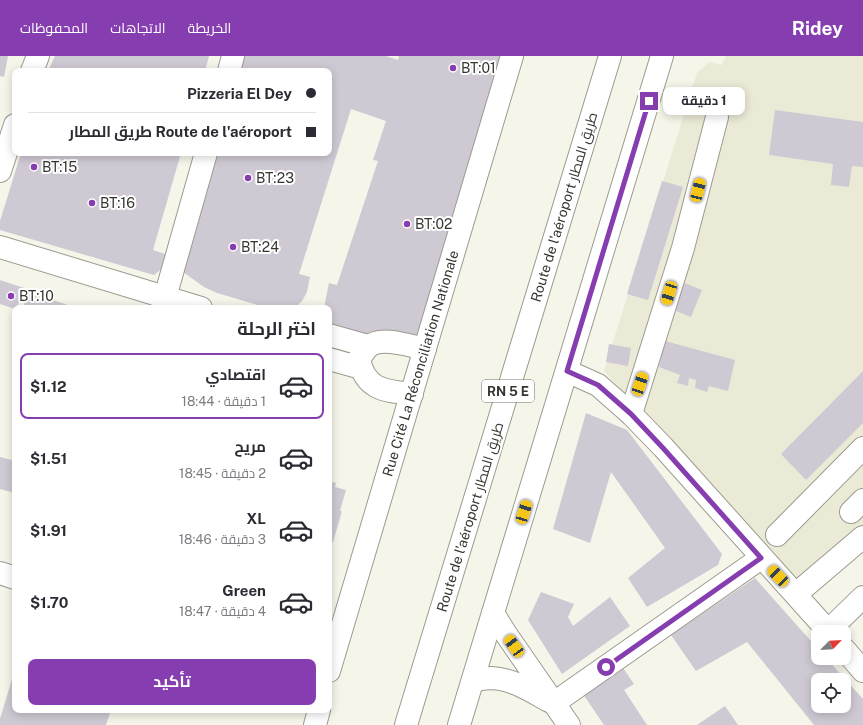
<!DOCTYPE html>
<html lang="ar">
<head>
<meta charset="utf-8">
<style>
  :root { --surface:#fff; --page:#f7f7f7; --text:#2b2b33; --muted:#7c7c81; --line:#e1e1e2; --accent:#863db0 }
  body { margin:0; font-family:"Public Sans",Cairo,sans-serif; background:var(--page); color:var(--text); direction:rtl; height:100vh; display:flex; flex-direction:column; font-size:15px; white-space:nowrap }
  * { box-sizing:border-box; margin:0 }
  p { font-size:13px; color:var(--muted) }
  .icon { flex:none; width:22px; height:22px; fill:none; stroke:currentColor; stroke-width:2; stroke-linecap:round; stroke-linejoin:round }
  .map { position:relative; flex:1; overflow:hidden; direction:ltr }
  .panel { position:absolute; left:12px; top:249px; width:320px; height:408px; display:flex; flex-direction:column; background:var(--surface); border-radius:8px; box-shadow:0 2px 10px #0003; direction:rtl }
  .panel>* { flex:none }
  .guide { position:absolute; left:12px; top:12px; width:320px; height:88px; border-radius:8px; box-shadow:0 2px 10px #0003; direction:rtl; display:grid; align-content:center; height:88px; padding:0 16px; background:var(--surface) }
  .needle { width:26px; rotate:65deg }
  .buttons { position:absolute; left:811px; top:569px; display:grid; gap:8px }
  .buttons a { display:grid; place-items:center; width:40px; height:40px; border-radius:8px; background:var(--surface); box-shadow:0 2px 10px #0003; font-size:20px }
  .end { position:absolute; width:18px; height:18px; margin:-9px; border:5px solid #863db0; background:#fff; box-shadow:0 0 0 2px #fff }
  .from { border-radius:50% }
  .bubble { position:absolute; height:28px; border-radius:8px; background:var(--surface); box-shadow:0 2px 10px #0003; font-size:13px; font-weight:700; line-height:28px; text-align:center; direction:rtl }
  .car { position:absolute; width:12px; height:24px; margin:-12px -6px; border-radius:5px; box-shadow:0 0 3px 1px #0007; background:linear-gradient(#f5c518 24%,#345 0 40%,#f5c518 0 76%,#345 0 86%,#f5c518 0) }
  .guide b { display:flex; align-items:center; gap:14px; height:38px; font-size:15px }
  .guide b+b { border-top:1px solid var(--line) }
  .guide i { width:10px; height:10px; background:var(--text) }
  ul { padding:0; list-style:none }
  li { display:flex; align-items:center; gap:12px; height:66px; margin:0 8px 6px; padding:0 8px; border:2px solid transparent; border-radius:8px }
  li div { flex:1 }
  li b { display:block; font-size:15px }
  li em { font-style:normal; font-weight:700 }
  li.on { border-color:var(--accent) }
  li>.icon { width:36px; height:36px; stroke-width:1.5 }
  h2 { padding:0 16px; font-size:18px; line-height:48px }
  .button { display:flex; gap:8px; margin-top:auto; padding:8px 16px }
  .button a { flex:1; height:46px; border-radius:8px; background:var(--accent); color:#fff; font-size:16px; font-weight:700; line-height:46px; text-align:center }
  header { display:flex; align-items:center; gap:24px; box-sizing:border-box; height:56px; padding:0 20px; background:var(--accent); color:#fff }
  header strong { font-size:19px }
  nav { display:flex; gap:22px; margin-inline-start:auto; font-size:14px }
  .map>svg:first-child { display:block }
</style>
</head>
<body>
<header>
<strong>Ridey</strong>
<nav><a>الخريطة</a><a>الاتجاهات</a><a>المحفوظات</a></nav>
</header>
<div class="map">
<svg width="863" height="669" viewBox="0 0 863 669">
  <rect width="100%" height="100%" fill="#f5f5e9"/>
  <!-- built -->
  <path fill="#ebead7" d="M726 0H863V470L798 531 604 315 697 17 709 6 722 9Z"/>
  <!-- building -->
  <path fill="#cfc9d3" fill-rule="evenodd" d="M0 0H8L4 21 0 20Z
    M55 0H209L205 15H48Z
    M242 0H386L398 4 399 0H508L417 279 412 282H369L334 272 329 265V252H324L329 227 337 229 378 105 373 104 386 65 351 53 299 218 310 221 307 236 302 245 295 252H268L217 237 204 231 183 216 215 97H329V15H238Z
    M775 54 863 66V111L852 110 849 131 831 129 833 108 769 99Z
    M21 97H181L153 194 168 199 164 211 154 219 0 174V165Z
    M662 125 683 131 648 244 627 238Z
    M0 224 24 232 17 252 15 253 0 248Z
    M682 226 702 234 691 261 671 253Z
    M28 235 76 252H23Z
    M665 285 735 304 728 335 709 330 707 336 695 332 696 324 689 322 688 330 677 327 680 319 659 311Z
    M609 288 631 292 628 310 606 306Z
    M863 315V367L806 424 781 398Z
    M586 357 627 374 722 498 718 509 647 551 628 522 665 492 611 416 590 487 553 473Z
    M0 401 15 405V437L0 433Z
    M329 425 336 427 335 431 346 434 340 455H342L333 486H331L329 490Z
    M755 522 818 593V602H826L863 643V669H814L747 586 696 615 671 579ZM818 624H844V650H818Z
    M541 536 574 548 568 561 573 570 610 541 630 570 562 618 528 564Z
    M621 609 634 628 624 634 647 669H604L581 635Z
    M15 613V654H111L106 669H0V663Z
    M725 650 738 669H697Z"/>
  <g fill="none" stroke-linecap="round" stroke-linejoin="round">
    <!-- minor casing -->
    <g stroke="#9b9b90" stroke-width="24">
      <g id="minor">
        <path d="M32 15 38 0"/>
        <path d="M229 15 233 0"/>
        <path d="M0 115 15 69"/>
        <path d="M0 191 201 252"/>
        <path d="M162 252 206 97"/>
        <path d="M329 279 368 290"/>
        <path d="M329 303 361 312"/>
        <path d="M567 315 598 329 631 358 663 391 829 576"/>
        <path d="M412 338C385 335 365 334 359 303 362 299 365 294 368 291 381 279 410 290 425 293"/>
        <path d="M631 358 683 192 717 61"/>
        <path d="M851 456 863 444"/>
        <path d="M777 479 863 392"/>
        <path d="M0 517 15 522"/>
        <path d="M796 538 863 481"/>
        <path d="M493 557 506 578 569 669"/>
        <path d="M828 575 863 541"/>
        <path d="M844 593 863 615"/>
        <path id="s1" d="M329 615 512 0"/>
        <path d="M473 624C479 624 486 622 492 622 513 623 531 635 549 645"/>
        <path d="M554 647 761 502"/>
        <path d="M315 669 319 654"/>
      </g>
    </g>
    <!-- highway casing -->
    <g stroke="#9b9b90" stroke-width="24">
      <path id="highway" d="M406 669 610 0
        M459 669 662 0"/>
    </g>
    <!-- minor -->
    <use href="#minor" stroke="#fff" stroke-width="22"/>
    <!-- highway -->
    <use href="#highway" stroke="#fff" stroke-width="22"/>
  </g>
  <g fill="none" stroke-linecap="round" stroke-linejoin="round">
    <!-- route -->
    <path stroke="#863db0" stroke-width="5" d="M606 611 761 502 663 392 631 358 598 329 567 315 649 45"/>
  </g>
  <!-- markers -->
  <g fill="#863db0" stroke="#fff" stroke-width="1.5">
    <circle cx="453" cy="12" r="4"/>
    <circle cx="34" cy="111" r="4"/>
    <circle cx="248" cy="122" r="4"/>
    <circle cx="92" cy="147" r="4"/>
    <circle cx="407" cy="168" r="4"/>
    <circle cx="233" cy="191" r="4"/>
    <circle cx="11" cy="240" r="4"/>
  </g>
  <g text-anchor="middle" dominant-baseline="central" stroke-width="4" stroke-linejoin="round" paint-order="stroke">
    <!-- shield labels -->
    <rect fill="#fff" stroke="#72726e" stroke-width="1" x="482" y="324" width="52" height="22" rx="3"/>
    <g font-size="13" font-weight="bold" fill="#353530">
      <text x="508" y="335">RN 5 E</text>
    </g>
    <!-- poi labels -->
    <g font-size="14" fill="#353530" stroke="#fff" text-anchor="start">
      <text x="461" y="12">BT:01</text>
      <text x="42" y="111">BT:15</text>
      <text x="256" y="122">BT:23</text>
      <text x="100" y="147">BT:16</text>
      <text x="415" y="168">BT:02</text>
      <text x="241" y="191">BT:24</text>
      <text x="19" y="240">BT:10</text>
    </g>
    <!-- street labels -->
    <g font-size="14" fill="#353530" stroke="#fff">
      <text transform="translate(564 151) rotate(-73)">Route de l'aéroport طريق المطار</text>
      <text stroke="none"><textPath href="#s1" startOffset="321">Rue Cité La Réconciliation Nationale</textPath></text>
      <text transform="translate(470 461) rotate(-73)">Route de l'aéroport طريق المطار</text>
    </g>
  </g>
</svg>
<div class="buttons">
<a><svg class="needle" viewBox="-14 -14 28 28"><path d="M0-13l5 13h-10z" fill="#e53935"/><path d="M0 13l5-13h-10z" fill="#7c7c81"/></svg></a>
<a><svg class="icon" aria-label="locate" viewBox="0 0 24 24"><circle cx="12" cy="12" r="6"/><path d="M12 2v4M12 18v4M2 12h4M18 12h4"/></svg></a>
</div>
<i class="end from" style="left:606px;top:611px"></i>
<i class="end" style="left:649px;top:45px"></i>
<div class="bubble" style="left:663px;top:31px;width:82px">1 دقيقة</div>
<i class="car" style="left:698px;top:134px;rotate:14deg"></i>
<i class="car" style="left:669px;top:237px;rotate:197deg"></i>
<i class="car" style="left:640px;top:328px;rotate:18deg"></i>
<i class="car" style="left:524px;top:456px;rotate:17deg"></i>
<i class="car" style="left:778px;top:520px;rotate:316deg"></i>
<i class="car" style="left:514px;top:590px;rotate:325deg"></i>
<div class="guide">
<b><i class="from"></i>Pizzeria El Dey</b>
<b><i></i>Route de l'aéroport طريق المطار</b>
</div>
<section class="panel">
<h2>اختر الرحلة</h2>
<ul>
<li class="on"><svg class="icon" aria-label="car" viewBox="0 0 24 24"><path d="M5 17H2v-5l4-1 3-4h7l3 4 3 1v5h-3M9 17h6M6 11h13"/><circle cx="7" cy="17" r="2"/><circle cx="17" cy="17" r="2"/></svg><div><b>اقتصادي</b><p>1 دقيقة · 18:44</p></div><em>$1.12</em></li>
<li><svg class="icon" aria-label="car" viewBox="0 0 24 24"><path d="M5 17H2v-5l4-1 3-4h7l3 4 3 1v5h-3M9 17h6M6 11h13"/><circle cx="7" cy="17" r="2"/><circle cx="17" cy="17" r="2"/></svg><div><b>مريح</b><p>2 دقيقة · 18:45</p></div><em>$1.51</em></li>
<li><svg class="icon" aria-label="car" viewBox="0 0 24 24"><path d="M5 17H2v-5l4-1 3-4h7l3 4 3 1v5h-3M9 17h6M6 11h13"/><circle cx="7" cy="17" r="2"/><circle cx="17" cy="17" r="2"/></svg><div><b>XL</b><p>3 دقيقة · 18:46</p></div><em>$1.91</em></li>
<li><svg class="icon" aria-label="car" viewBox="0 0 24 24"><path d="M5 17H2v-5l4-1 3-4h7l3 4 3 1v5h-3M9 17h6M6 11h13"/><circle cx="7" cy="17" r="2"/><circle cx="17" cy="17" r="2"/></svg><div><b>Green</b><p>4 دقيقة · 18:47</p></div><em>$1.70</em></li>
</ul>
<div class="button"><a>تأكيد</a></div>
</section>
</div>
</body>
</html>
